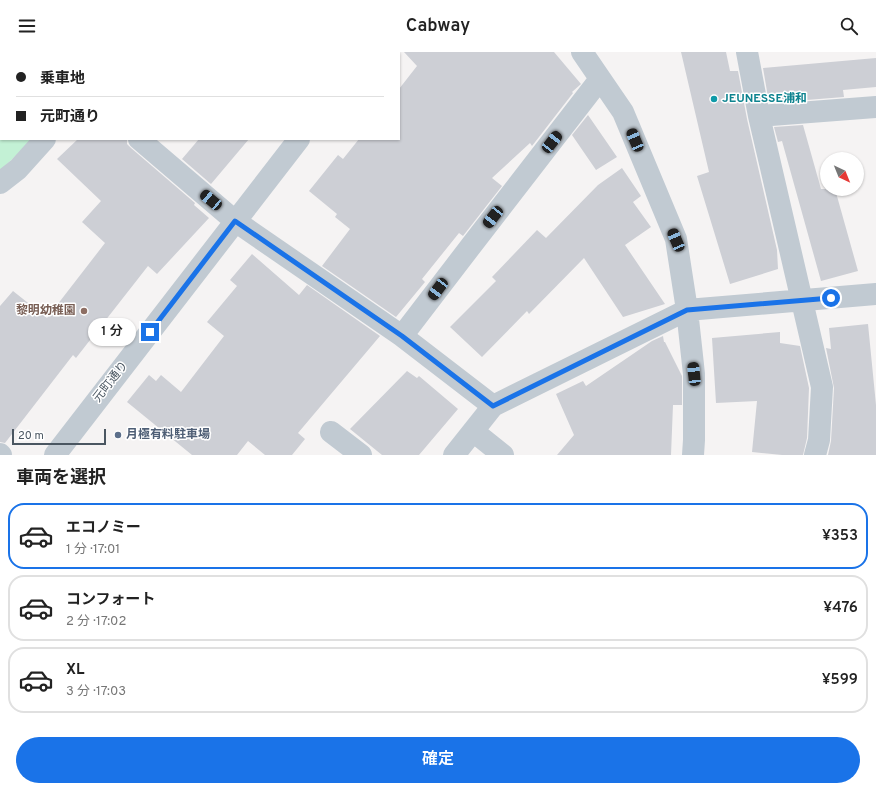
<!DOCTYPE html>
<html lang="ja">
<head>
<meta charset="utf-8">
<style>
  :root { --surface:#fff; --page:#f2f2f2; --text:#222; --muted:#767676; --line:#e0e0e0; --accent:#1a73e8 }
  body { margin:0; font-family:Overpass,"Noto Sans JP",sans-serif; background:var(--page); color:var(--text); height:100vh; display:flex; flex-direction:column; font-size:15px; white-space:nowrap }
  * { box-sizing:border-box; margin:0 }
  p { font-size:13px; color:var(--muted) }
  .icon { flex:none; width:22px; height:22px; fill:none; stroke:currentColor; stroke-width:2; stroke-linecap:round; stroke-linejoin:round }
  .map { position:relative; height:403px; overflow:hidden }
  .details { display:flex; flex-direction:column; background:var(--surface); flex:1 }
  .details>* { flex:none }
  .guide { position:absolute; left:0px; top:0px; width:400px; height:88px; box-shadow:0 1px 3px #0004; display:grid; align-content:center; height:88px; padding:0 16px; background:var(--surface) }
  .needle { width:26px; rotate:137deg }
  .controls { position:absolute; left:820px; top:100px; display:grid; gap:8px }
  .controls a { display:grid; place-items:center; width:44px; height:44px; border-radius:50%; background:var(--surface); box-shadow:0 1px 3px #0004; font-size:20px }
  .scale { position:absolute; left:12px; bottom:10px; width:94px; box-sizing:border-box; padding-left:4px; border:2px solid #4a5661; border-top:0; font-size:11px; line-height:14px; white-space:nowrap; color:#4a5661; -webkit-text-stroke:3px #fff; paint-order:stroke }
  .end { position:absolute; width:18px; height:18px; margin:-9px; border:5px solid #1a73e8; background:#fff; box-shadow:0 0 0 2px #fff }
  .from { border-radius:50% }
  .bubble { position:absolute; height:28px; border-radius:14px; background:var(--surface); box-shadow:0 1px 3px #0004; font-size:13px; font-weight:600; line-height:28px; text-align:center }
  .car { position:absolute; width:12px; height:24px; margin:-12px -6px; border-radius:5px; box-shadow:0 0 3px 1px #0007; background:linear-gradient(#222 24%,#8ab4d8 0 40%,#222 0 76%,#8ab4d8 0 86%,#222 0) }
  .guide b { display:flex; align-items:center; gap:14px; height:38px; font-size:15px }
  .guide b+b { border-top:1px solid var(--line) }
  .guide i { width:10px; height:10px; background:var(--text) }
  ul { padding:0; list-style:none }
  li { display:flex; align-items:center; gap:12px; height:66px; margin:0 8px 6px; padding:0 8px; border:2px solid var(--line); border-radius:16px }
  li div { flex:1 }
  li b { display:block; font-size:15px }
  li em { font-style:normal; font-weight:600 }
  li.active { border-color:var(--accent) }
  li>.icon { width:36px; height:36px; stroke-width:1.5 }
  h2 { padding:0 16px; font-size:18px; line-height:48px }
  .cta { display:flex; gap:8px; margin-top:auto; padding:8px 16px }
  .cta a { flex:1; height:46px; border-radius:24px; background:var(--accent); color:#fff; font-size:16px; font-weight:600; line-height:46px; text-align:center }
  header { display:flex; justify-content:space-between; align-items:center; height:52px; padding:0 16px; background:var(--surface); font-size:18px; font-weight:600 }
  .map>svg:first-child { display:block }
</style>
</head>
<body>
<header><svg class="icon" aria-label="menu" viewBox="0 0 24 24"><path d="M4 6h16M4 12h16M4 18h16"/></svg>Cabway<svg class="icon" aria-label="search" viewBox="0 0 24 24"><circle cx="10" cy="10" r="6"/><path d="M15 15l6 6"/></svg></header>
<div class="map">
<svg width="876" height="403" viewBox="0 0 876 403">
  <rect width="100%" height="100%" fill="#f5f3f3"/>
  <!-- green -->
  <path fill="#c3f1d5" d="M0 0H29L30 1H1V87H33L0 119Z"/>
  <!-- building -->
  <path fill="#cdcfd5" d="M404 0H554L581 32 572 40 573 41 532 94 530 91 492 126 502 134 463 184 459 181 422 227 425 230 396 265 322 214 350 177 335 165 337 162 309 139 338 103 343 107 359 87H399V37L417 14Z
    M681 0H726L730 19H738L747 67 777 198 778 217 730 232 697 124 709 120Z
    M876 6V35L843 38 844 45 769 51 763 16Z
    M588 63 617 105 596 118 572 83Z
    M803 73 821 137H835L858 219 821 229 782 89 778 90 774 75Z
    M78 87H127V92L131 96 195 151 194 153 209 166 157 222 148 214 76 306 73 303 5 391 0 390V254L13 239 47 266 105 191 82 170 101 149 57 107Z
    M199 87H249L211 132 182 107Z
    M622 116 641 144 633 150 651 175 625 193 665 252 623 265 584 206 529 262 527 259 482 305 450 275 496 229 492 225 537 178 546 186 598 133Z
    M252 202 299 243 307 233 380 284 298 381 305 387 292 403H265L248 389 237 403H192L127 350 149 323 156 329 161 323 181 340 224 284 207 270 237 234 230 228Z
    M868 272 876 353V403H828L831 389 834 336 826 296 831 297 829 276Z
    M780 280V291L800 294 809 336 807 386 803 403H782L752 400 757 349 716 351 712 286Z
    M663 284 664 290H665L682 324V353H673L671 403H557L574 383 556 342 583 329 586 334 652 289Z
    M407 319 417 326 419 324 458 357 419 403H382L350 377Z"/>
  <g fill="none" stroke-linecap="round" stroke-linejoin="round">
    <!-- minor -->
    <path stroke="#c1cad2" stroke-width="22" d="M48 0 49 1
      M582 0 623 60 676 187 687 258 694 322V388L693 403
      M747 0 759 64 822 335 819 388 815 403
      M366 1 367 0
      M759 64 876 55
      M139 87 235 169 402 284 493 354
      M0 131 18 117 45 87
      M402 284 474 190 600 27
      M473 379 503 403
      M331 380 361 403
      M0 402 1 403
      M55 403 299 87
      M454 403 493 354 687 258 876 242"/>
  </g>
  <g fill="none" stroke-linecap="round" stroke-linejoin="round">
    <!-- route -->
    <path stroke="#1a73e8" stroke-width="5" d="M150 280 235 169 402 284 493 354 687 258 831 246"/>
  </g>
  <!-- markers -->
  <circle fill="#0f9aa8" stroke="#fff" stroke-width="1.5" cx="714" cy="47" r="4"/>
  <circle fill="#8d6e63" stroke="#fff" stroke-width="1.5" cx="84" cy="259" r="4"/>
  <circle fill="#5c6f8a" stroke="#fff" stroke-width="1.5" cx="118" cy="383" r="4"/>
  <g text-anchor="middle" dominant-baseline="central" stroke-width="3" stroke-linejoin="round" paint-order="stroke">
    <!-- culture labels -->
    <g font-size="12" font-weight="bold" fill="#0d838f" stroke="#fff" text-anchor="start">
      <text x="722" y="47">JEUNESSE浦和</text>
    </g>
    <!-- education labels -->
    <g font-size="12" font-weight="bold" fill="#785e54" stroke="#fff" text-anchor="end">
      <text x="76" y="259">黎明幼稚園</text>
    </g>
    <!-- street labels -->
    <g font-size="12" fill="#4a5661" stroke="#fff">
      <text transform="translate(111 330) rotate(-52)">元町通り</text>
    </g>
    <!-- service labels -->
    <g font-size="12" font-weight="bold" fill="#4e5e75" stroke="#fff" text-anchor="start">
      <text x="126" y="383">月極有料駐車場</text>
    </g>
  </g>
</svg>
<div class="controls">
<a><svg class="needle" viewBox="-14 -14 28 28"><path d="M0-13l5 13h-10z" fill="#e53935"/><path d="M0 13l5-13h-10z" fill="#767676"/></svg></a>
</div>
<div class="scale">20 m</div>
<i class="end from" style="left:831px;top:246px"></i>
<i class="end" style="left:150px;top:280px"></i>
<div class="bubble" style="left:88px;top:266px;width:48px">1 分</div>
<i class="car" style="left:635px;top:88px;rotate:337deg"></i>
<i class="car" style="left:552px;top:90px;rotate:38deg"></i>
<i class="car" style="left:211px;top:148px;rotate:310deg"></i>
<i class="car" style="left:493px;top:165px;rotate:218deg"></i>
<i class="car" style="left:676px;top:188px;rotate:337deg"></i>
<i class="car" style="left:438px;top:237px;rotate:217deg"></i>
<i class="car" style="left:694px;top:322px;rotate:354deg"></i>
<div class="guide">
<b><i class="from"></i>乗車地</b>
<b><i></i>元町通り</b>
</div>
</div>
<section class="details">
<h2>車両を選択</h2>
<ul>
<li class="active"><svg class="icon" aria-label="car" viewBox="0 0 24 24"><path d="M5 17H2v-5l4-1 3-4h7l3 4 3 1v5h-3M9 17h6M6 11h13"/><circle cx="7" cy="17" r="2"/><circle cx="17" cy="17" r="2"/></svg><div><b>エコノミー</b><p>1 分 · 17:01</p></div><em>¥353</em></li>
<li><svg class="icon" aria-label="car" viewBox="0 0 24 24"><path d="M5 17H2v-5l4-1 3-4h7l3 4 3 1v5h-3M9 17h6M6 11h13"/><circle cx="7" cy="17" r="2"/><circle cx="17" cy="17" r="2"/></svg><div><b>コンフォート</b><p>2 分 · 17:02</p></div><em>¥476</em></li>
<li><svg class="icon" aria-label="car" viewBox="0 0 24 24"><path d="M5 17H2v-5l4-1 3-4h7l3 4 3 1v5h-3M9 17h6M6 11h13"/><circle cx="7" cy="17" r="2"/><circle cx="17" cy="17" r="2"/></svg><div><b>XL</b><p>3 分 · 17:03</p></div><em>¥599</em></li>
</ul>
<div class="cta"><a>確定</a></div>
</section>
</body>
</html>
